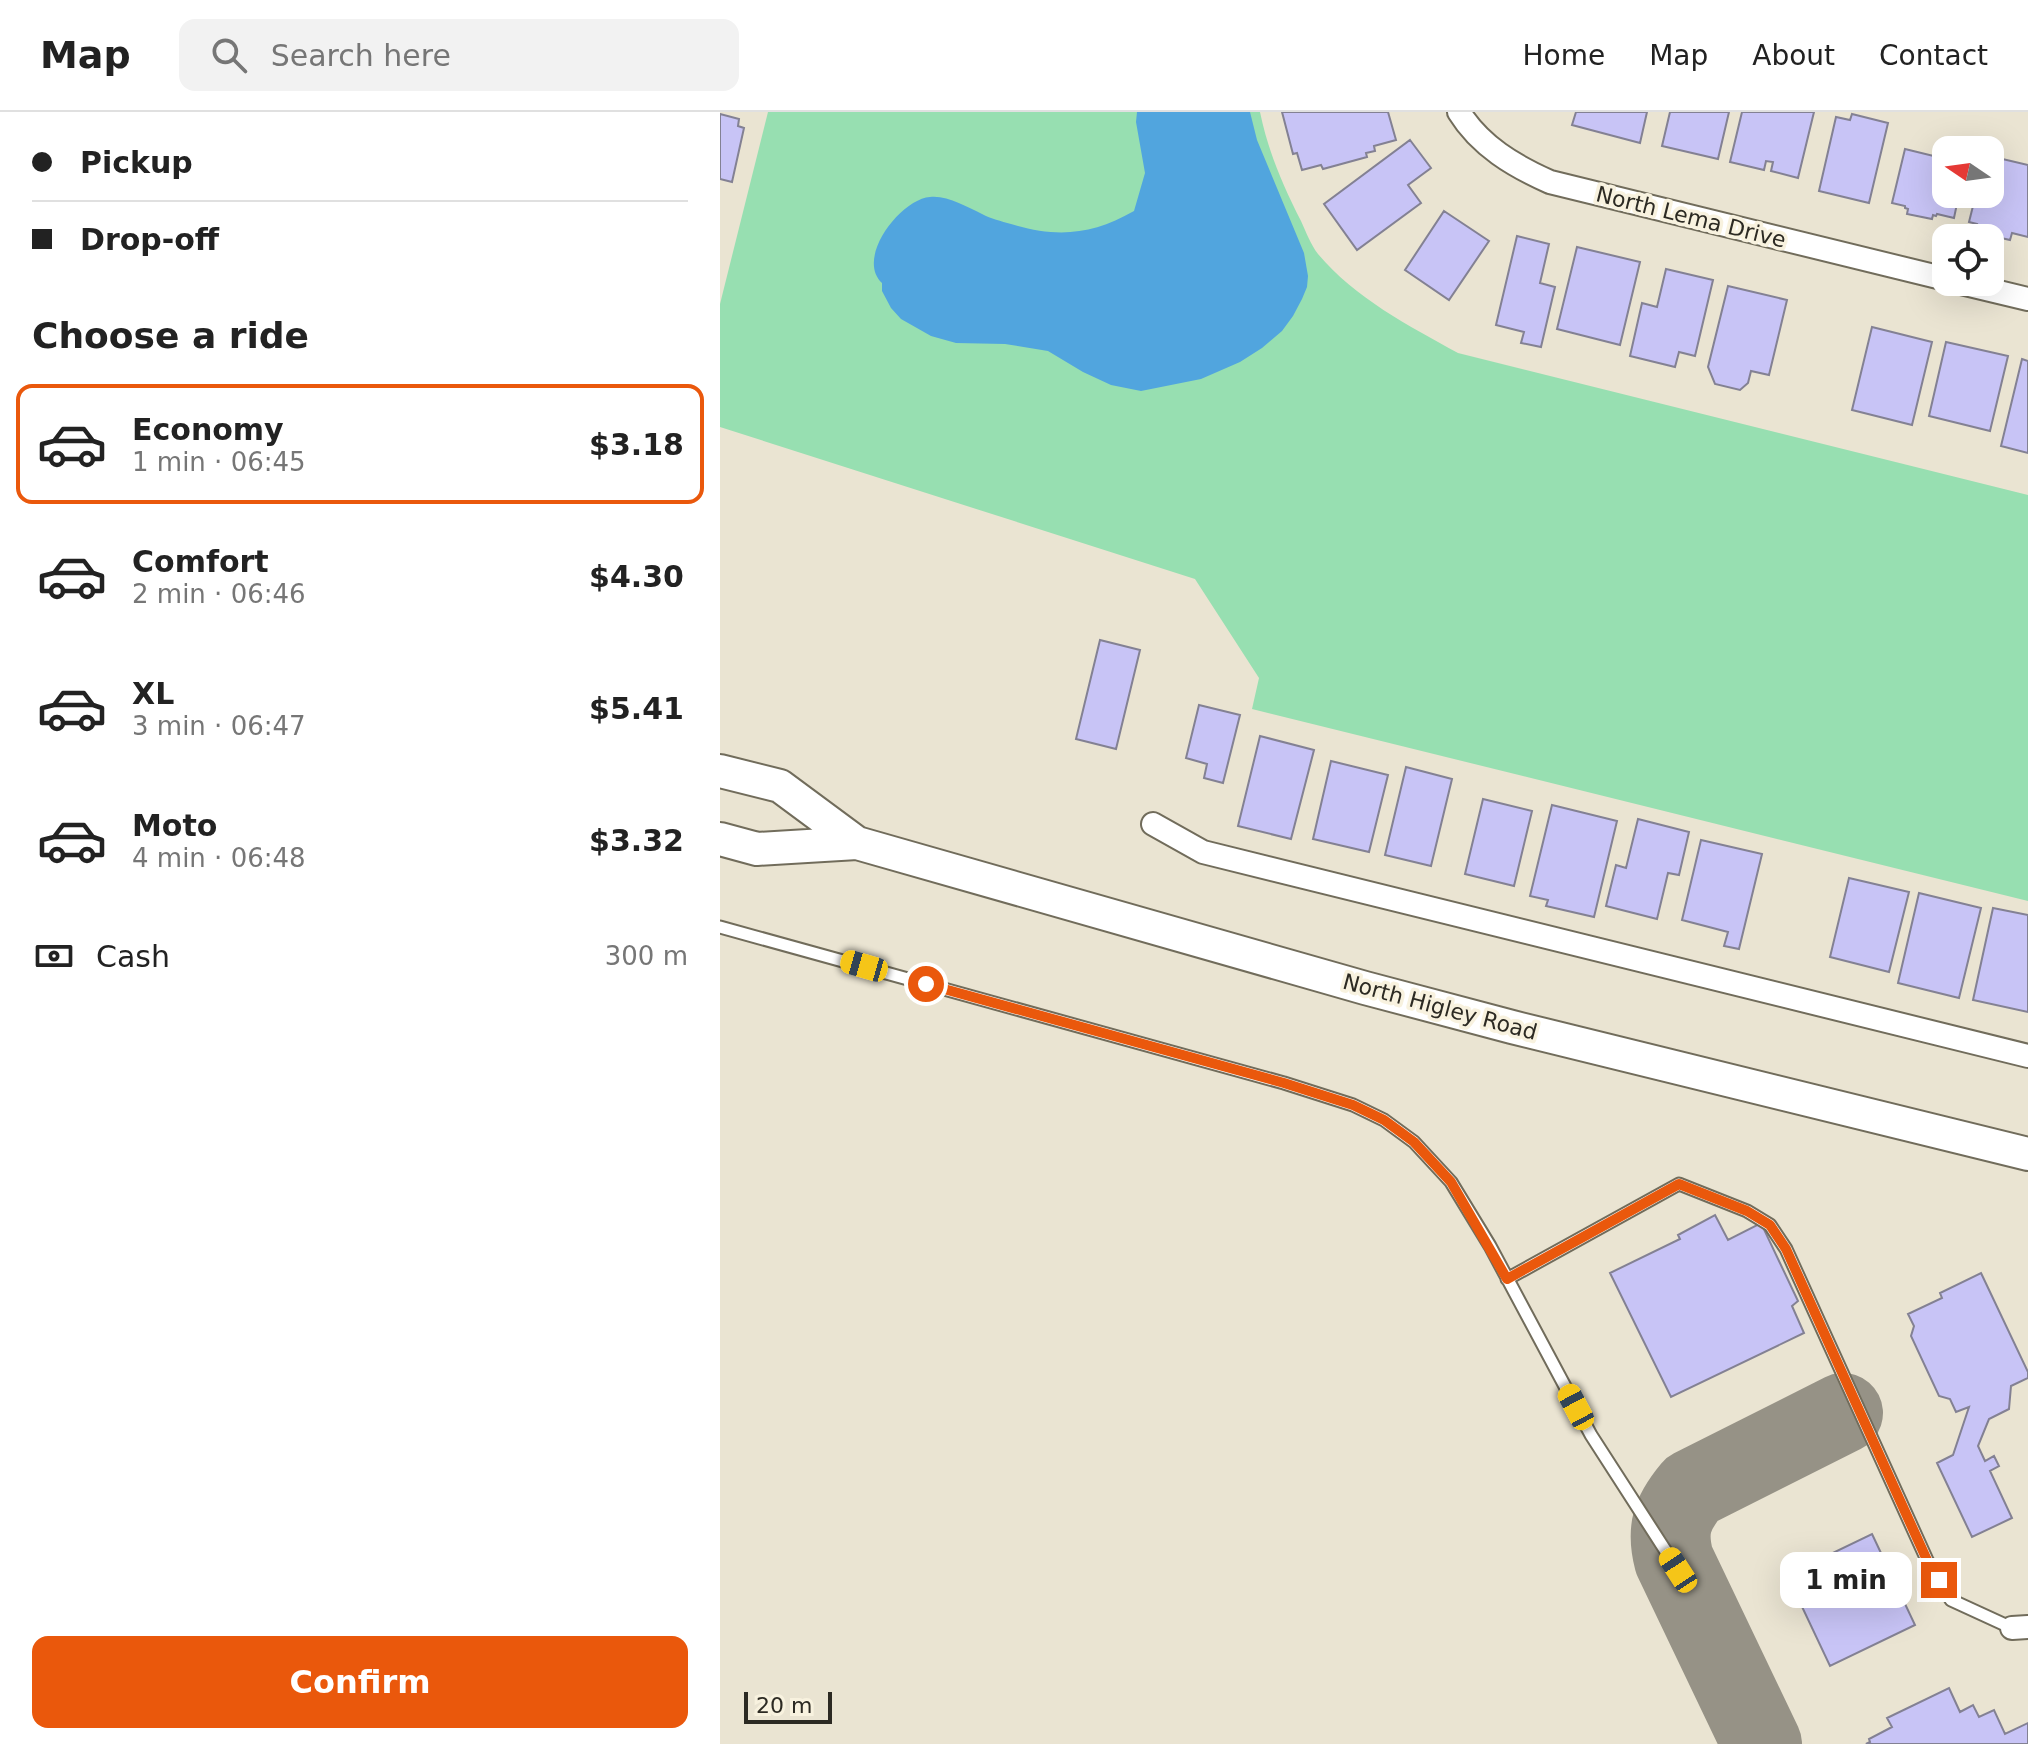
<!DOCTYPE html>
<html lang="en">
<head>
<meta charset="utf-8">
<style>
  :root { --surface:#fff; --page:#f2f2f2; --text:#222; --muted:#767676; --line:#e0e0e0; --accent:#ea580c }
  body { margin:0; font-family:"DejaVu Sans",sans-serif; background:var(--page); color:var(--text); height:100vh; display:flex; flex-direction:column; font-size:30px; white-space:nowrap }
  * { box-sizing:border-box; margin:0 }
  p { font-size:26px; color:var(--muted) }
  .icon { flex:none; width:44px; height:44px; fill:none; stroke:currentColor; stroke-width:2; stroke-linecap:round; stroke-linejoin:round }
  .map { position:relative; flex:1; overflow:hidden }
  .details { display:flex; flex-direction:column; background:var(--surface); width:720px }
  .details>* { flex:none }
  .banner { display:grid; align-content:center; height:176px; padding:0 32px; background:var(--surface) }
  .needle { width:52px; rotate:283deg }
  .controls { position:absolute; left:1212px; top:24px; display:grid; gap:16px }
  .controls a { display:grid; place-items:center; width:72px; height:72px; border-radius:16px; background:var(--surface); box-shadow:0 8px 32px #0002; font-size:40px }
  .scale { position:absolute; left:24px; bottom:20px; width:88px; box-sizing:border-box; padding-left:8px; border:4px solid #2c2a23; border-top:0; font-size:22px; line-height:28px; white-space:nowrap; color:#2c2a23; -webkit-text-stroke:6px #f8f2df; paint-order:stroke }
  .end { position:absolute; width:36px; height:36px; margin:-18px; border:10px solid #ea580c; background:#fff; box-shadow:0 0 0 4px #fff }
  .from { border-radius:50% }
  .bubble { position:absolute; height:56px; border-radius:16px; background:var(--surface); box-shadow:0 8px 32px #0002; font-size:26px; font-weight:800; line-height:56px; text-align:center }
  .car { position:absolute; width:24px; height:48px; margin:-24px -12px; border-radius:10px; box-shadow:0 0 6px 2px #0007; background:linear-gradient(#f5c518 24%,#345 0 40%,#f5c518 0 76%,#345 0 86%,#f5c518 0) }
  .banner b { display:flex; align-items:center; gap:28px; height:76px; font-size:30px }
  .banner b+b { border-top:2px solid var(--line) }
  .banner i { width:20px; height:20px; background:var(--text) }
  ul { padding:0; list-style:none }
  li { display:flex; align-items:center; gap:24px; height:120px; margin:0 16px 12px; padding:0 16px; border:4px solid transparent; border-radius:16px }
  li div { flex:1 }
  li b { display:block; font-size:30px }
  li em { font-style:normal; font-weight:800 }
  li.active { border-color:var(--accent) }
  li>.icon { width:72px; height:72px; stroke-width:1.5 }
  h2 { padding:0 32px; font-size:36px; line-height:96px }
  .pay { display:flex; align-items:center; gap:20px; height:88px; padding:0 32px; font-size:30px }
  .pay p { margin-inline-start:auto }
  .primary-button { display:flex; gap:16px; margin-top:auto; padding:16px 32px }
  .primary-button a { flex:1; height:92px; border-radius:16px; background:var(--accent); color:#fff; font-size:32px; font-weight:800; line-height:92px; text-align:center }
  header { display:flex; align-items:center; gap:48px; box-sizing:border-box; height:112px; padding:0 40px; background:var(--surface); border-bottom:2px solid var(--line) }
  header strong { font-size:38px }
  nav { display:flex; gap:44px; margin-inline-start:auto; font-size:28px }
  .search { width:560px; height:72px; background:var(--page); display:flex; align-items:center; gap:20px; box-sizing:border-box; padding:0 28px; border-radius:16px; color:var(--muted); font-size:30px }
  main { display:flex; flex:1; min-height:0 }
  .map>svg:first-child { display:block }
</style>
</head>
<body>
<header>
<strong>Map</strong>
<div class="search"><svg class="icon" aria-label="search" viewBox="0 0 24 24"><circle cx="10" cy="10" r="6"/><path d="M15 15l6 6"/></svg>Search here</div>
<nav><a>Home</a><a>Map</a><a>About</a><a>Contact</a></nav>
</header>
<main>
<section class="details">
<div class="banner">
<b><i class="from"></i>Pickup</b>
<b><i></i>Drop-off</b>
</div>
<h2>Choose a ride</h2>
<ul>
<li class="active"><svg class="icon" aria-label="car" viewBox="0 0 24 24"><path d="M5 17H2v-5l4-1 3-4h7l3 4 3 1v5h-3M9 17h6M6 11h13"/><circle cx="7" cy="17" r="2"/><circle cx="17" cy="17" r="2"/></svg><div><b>Economy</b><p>1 min · 06:45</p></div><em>$3.18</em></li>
<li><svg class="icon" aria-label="car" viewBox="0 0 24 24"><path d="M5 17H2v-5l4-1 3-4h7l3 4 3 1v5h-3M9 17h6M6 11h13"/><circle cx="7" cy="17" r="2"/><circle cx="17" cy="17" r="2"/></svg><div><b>Comfort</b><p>2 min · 06:46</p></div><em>$4.30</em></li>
<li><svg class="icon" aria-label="car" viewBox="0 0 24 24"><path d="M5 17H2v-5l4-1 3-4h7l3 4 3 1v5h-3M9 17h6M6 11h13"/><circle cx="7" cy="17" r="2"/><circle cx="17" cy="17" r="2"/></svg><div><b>XL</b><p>3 min · 06:47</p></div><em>$5.41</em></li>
<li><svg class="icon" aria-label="car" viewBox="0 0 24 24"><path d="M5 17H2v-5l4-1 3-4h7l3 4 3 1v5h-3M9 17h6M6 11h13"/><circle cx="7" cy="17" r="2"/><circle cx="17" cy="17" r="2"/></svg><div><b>Moto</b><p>4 min · 06:48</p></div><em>$3.32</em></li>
</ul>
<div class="pay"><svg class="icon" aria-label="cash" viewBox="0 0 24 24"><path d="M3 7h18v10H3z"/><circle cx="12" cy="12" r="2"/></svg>Cash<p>300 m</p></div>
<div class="primary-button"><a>Confirm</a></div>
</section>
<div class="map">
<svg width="1308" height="1632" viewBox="0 0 1308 1632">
  <rect width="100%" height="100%" fill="#eae4d2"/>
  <!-- green -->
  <path fill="#97dfb1" d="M48 0H540C548 39 563 74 581 109 586 120 591 133 598 142 635 186 689 214 738 241L1308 383V789L532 597 539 566 475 467 0 315V192Z"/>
  <!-- water -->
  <path fill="#51a5de" d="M417 0H530L537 28 584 141 588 164 587 175 582 187 573 204 562 219 542 236 520 250 481 267 421 279 391 273 363 260 328 239 285 232 236 231 211 224 181 207 171 196 162 179V171C135 146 181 87 210 85 227 83 247 95 262 102 271 107 281 109 291 112 337 126 372 123 414 99L425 61 416 10Z"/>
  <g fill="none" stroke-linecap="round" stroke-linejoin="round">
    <!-- taxiway -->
    <path stroke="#969286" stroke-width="80" d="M1042 1632 954 1448C946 1417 952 1401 972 1377L1123 1301"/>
  </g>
  <!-- building -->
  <path fill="#c8c4f6" stroke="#838193" stroke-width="2" d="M562 0H668L676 28 654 34 655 39 646 41 647 45 603 57 601 53 582 58 577 41 573 42Z
    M856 0H927L920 31 852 13Z
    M950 0H1009L998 47 942 34Z
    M1022 0H1094L1078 66 1051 59 1053 50 1046 49 1044 58 1010 50Z
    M0 2 19 7 18 14 24 16 12 70 0 67Z
    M1132 2 1168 11 1149 91 1099 79 1116 5 1130 8Z
    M690 28 711 56 688 73 701 91 637 138 604 92Z
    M1185 37 1226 47V82H1239L1234 106 1217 102 1216 104 1213 103 1212 107 1187 102 1188 97 1185 96V94L1172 91Z
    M1274 45 1308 53V125L1292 121 1290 128 1255 120 1257 112 1249 110 1256 82H1270V52H1272Z
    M724 99 769 129 729 188 685 158Z
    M797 124 829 132 820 171 835 175 821 235 801 231 804 220 776 213Z
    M857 135 920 150 900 233 837 217Z
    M946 157 993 168 975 244 959 240 955 255 910 244 922 191 937 195Z
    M1008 174 1067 188 1049 263 1031 259 1028 271 1020 278 995 272 988 255Z
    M1152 215 1212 230 1192 313 1132 298Z
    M1226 230 1288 244 1270 319 1209 304Z
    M1302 247 1308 249V341L1281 334Z
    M380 528 420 538 396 637 356 627Z
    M479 593 520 603 503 671 484 666 487 652 466 646Z
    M540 624 594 638 571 727 518 714Z
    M611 649 668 663 649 740 593 727Z
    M686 655 732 667 711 754 665 743Z
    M763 687 812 699 794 774 745 762Z
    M832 693 897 709 874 805 826 794 828 788 810 784Z
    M918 707 969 720 959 763 948 761 937 807 886 794 896 753 906 756Z
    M981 728 1042 742 1019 837 1004 834 1008 820 962 808Z
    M1129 766 1189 780 1169 860 1110 845Z
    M1199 781 1261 796 1239 886 1178 871Z
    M1273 796 1308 803V900L1253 888Z
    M995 1103 1008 1128 1041 1111 1078 1189 1072 1194 1084 1221 951 1285 890 1161 960 1127 958 1123Z
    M1261 1161 1308 1260V1266L1291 1274 1289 1297 1269 1307 1258 1334 1265 1349 1274 1344 1279 1354 1270 1359 1292 1406 1252 1425 1217 1351 1233 1343 1249 1295 1236 1300 1230 1287 1219 1284 1191 1224 1194 1214 1188 1202 1222 1186 1220 1181Z
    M1152 1422 1195 1513 1110 1554 1067 1463Z
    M1229 1576 1240 1600 1253 1593 1259 1605 1274 1598 1285 1622 1308 1611V1632H1146L1150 1630 1149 1627 1172 1615 1167 1606Z"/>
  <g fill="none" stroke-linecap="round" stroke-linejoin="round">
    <!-- lane casing -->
    <g stroke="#716c5b" stroke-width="15">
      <path id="lane" d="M0 815 564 971 633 993 664 1008 694 1030 731 1070 770 1134 871 1323 958 1458
        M787 1167 959 1072 1027 1099 1050 1113 1066 1137 1207 1448 1231 1488 1292 1516"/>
    </g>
    <!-- street casing -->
    <g stroke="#716c5b" stroke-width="26">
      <path id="street" d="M739 0C760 34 794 54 830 70L1226 167
        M1237 170 1308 187
        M433 712 483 740 1308 944
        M1292 1516 1308 1515"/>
    </g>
    <!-- secondary casing -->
    <g stroke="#716c5b" stroke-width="36">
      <path id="secondary" d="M0 659 60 674 137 731
        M0 727 37 737 137 731 645 876 792 915 1308 1042"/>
    </g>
    <!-- lane -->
    <use href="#lane" stroke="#fff" stroke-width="11"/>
    <!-- street -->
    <use href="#street" stroke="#fff" stroke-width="22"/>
    <!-- secondary -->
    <use href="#secondary" stroke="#fff" stroke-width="32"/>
  </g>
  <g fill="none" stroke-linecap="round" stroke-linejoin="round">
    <!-- route -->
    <path stroke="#ea580c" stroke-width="10" d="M206 872 564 971 633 993 664 1008 694 1030 731 1070 787 1167 959 1072 1027 1099 1050 1113 1066 1137 1207 1448 1219 1468"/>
  </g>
  <g text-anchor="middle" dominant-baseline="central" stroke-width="7" stroke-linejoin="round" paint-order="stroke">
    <!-- street labels -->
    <g font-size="22" fill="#2c2a23" stroke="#f8f2df">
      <text transform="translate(971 105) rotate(14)">North Lema Drive</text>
      <text transform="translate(720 895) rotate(15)">North Higley Road</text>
    </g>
  </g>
</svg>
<div class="controls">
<a><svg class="needle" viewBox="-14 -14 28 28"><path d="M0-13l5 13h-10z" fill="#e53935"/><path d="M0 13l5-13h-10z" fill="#767676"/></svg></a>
<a><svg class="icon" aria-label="locate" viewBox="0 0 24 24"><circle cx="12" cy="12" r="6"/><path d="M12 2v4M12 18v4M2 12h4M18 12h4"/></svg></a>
</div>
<div class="scale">20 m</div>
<i class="end from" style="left:206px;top:872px"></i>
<i class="end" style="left:1219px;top:1468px"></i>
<div class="bubble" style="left:1060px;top:1440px;width:132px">1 min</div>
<i class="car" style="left:144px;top:854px;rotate:286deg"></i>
<i class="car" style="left:856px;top:1295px;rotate:332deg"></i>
<i class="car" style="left:958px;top:1458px;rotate:327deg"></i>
</div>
</main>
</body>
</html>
